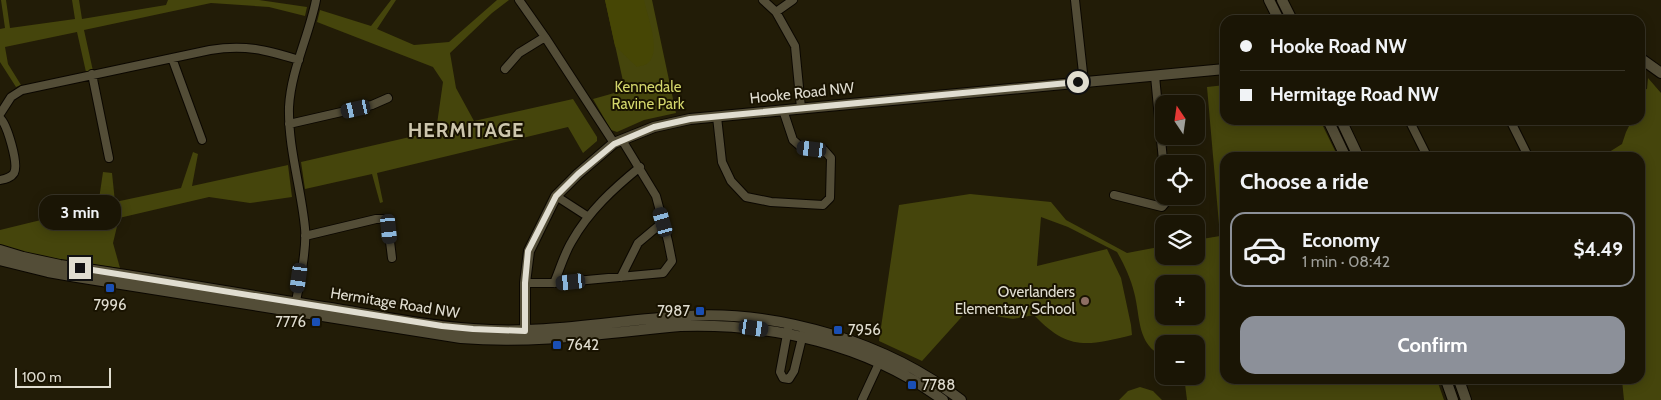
<!DOCTYPE html>
<html lang="en">
<head>
<meta charset="utf-8">
<style>
  :root { --surface:#1a1505; --page:#231e0f; --text:#f1f3f6; --muted:#9f9f9a; --line:#383427; --accent:#8c9099 }
  body { margin:0; font-family:Cabin,sans-serif; background:var(--page); color:var(--text); height:100vh; display:flex; flex-direction:column; font-size:19px; white-space:nowrap }
  * { box-sizing:border-box; margin:0 }
  p { font-size:16px; color:var(--muted) }
  .icon { flex:none; width:28px; height:28px; fill:none; stroke:currentColor; stroke-width:2; stroke-linecap:round; stroke-linejoin:round }
  .map { position:relative; flex:1; overflow:hidden }
  .details { position:absolute; left:1220px; top:152px; width:425px; height:232px; display:flex; flex-direction:column; background:var(--surface); border-radius:15px; box-shadow:0 2px 12px #0003,0 0 0 1px var(--line) }
  .details>* { flex:none }
  .banner { position:absolute; left:1220px; top:15px; width:425px; height:110px; border-radius:15px; box-shadow:0 2px 12px #0003,0 0 0 1px var(--line); display:grid; align-content:center; height:110px; padding:0 20px; background:var(--surface) }
  .needle { width:32px; rotate:347deg }
  .controls { position:absolute; left:1155px; top:95px; display:grid; gap:10px }
  .controls a { display:grid; place-items:center; width:50px; height:50px; border-radius:10px; background:var(--surface); box-shadow:0 2px 12px #0003,0 0 0 1px var(--line); font-size:25px }
  .scale { position:absolute; left:15px; bottom:12px; width:96px; box-sizing:border-box; padding-left:5px; border:2px solid #e0ddd0; border-top:0; font-size:14px; line-height:18px; white-space:nowrap; color:#e0ddd0; -webkit-text-stroke:4px #191301; paint-order:stroke }
  .end { position:absolute; width:22px; height:22px; margin:-11px; border:6px solid #e0ddd0; background:#111; box-shadow:0 0 0 2px #111 }
  .from { border-radius:50% }
  .bubble { position:absolute; height:35px; border-radius:15px; background:var(--surface); box-shadow:0 2px 12px #0003,0 0 0 1px var(--line); font-size:16px; font-weight:800; line-height:35px; text-align:center }
  .car { position:absolute; width:15px; height:30px; margin:-15px -8px; border-radius:6px; box-shadow:0 0 4px 1px #0007; background:linear-gradient(#222 24%,#8ab4d8 0 40%,#222 0 76%,#8ab4d8 0 86%,#222 0) }
  .banner b { display:flex; align-items:center; gap:18px; height:48px; font-size:19px }
  .banner b+b { border-top:1px solid var(--line) }
  .banner i { width:12px; height:12px; background:var(--text) }
  ul { padding:0; list-style:none }
  li { display:flex; align-items:center; gap:15px; height:75px; margin:0 10px 8px; padding:0 10px; border:2px solid transparent; border-radius:15px }
  li div { flex:1 }
  li b { display:block; font-size:19px }
  li em { font-style:normal; font-weight:800 }
  li.on { border-color:var(--accent) }
  li>.icon { width:45px; height:45px; stroke-width:1.5 }
  h2 { padding:0 20px; font-size:22px; line-height:60px }
  .button { display:flex; gap:10px; margin-top:auto; padding:10px 20px }
  .button a { flex:1; height:58px; border-radius:15px; background:var(--accent); color:#fff; font-size:20px; font-weight:800; line-height:58px; text-align:center }
  .map>svg:first-child { display:block }
</style>
</head>
<body>
<div class="map">
<svg width="1661" height="400" viewBox="0 0 1661 400">
  <rect width="100%" height="100%" fill="#221c07"/>
  <!-- green -->
  <path fill="#45450c" fill-rule="evenodd" d="M1 0H6L10 28 75 19 72 0H79L82 19 166 5 168 0H259L307 7 305 16 269 7 211 3 84 30 93 71 86 72 77 32 5 47 8 64 21 85 16 87 0 62V29L5 28Z
    M391 0H396L377 29 414 45 449 42 497 0H509L492 13 450 53 456 88 474 121 573 99 597 137V141L583 153 568 127 377 173 383 202 380 203 372 174 305 189 301 162 436 131 443 82 433 67 317 22 320 10 371 26Z
    M605 0H652L676 113 644 120 617 132 611 130 593 99 625 90Z
    M1648 78 1661 93V400H1624L1622 380H1640V158L1605 157 1606 154 1622 144 1626 132 1632 120H1640V90L1647 89Z
    M1225 85V120H1320L1338 157 1225 158V380H1437L1444 400H1187L1184 376H1196V344H1164V357C1136 344 1141 318 1134 292 1131 279 1124 264 1117 252L1068 227 1041 217 1037 266 1107 249 1121 278 1131 325 1132 335C1087 346 1068 351 1034 315L1013 319 967 311 922 361 879 341 899 205 970 194 1051 202 1066 220 1127 253 1164 246V256H1196V240L1220 236 1207 87ZM1164 284H1196V316H1164Z
    M193 152 198 154 192 186 288 165 292 197 250 203 209 197 119 218 113 243 120 268C80 262 38 259 0 245V230L98 206 103 172 112 173 115 202 181 188Z
    M1140 387 1153 391 1162 400H1119L1128 391Z"/>
  <!-- forest -->
  <path fill="#464605" d="M605 0H644C647 15 662 52 648 63 646 65 640 66 637 67L615 46Z"/>
  <g fill="none" stroke-linecap="round" stroke-linejoin="round">
    <!-- street casing -->
    <g stroke="#0b0700" stroke-width="10">
      <path id="street" d="M519 0 545 37 614 143
        M763 0 776 12 795 46 801 108
        M1075 0 1084 82
        M776 12 793 0
        M172 58 202 140
        M505 69 519 53 545 37
        M92 74 109 158
        M1155 76 1164 171
        M0 114 11 97 22 90 210 50C245 44 266 50 299 60
        M717 117 722 162 731 181 746 197 771 202 823 205 830 198 831 158 824 150 801 147 793 140 783 110
        M0 118C7 124 19 164 14 173 11 178 5 179 0 180
        M1409 120 1428 158
        M1510 120 1529 158
        M289 124 372 105 388 98
        M1114 195 1162 207 1167 201 1166 196
        M556 196 587 216
        M305 236 376 219H383L388 225 392 258
        M621 277 638 243 663 222
        M525 283H554L663 273 672 261 668 241 656 196 622 140
        M554 283C560 269 564 254 572 241 589 211 613 189 640 167
        M295 307C299 284 307 251 305 228 301 187 288 148 289 107 291 70 309 36 316 0
        M788 329 780 372 783 378 789 379 794 371 803 334
        M862 400 881 359"/>
    </g>
    <!-- secondary casing -->
    <g stroke="#0b0700" stroke-width="12">
      <path id="secondary" d="M1269 0 1279 20
        M1282 0 1292 20
        M1640 58 1661 73
        M1328 120 1346 158
        M1341 120 1359 158
        M0 250 23 257 60 265C150 278 240 294 331 308 378 316 426 326 473 329 547 335 614 320 686 316 779 310 888 343 961 400
        M0 260 48 272 77 277 461 338C536 344 606 333 680 326 773 323 867 344 943 400
        M525 338V283L529 251 556 196 578 174 614 143 654 127 690 119 1225 69
        M1446 380 1453 400
        M1459 380 1466 400"/>
    </g>
    <!-- street -->
    <use href="#street" stroke="#534d37" stroke-width="8"/>
    <!-- secondary -->
    <use href="#secondary" stroke="#534d37" stroke-width="10"/>
  </g>
  <g fill="none" stroke-linecap="round" stroke-linejoin="round">
    <!-- route -->
    <path stroke="#e0ddd0" stroke-width="6" d="M80 268 442 326 473 329 525 331V283L528 251 556 196 578 174 614 144 654 127 690 119 1078 82"/>
  </g>
  <!-- markers -->
  <g fill="#1a4fb4" stroke="#191301" stroke-width="2">
    <rect x="105" y="283" width="10" height="10" rx="2.5"/>
    <rect x="695" y="306" width="10" height="10" rx="2.5"/>
    <rect x="311" y="317" width="10" height="10" rx="2.5"/>
    <rect x="833" y="325" width="10" height="10" rx="2.5"/>
    <rect x="552" y="340" width="10" height="10" rx="2.5"/>
    <rect x="907" y="380" width="10" height="10" rx="2.5"/>
  </g>
  <circle fill="#8d6e63" stroke="#191301" stroke-width="2" cx="1085" cy="301" r="5"/>
  <g text-anchor="middle" dominant-baseline="central" stroke-width="4" stroke-linejoin="round" paint-order="stroke">
    <!-- park labels -->
    <g font-size="15" fill="#d3d66b" stroke="#191301">
      <text x="648" y="87">Kennedale<tspan x="648" dy="17">Ravine Park</tspan></text>
    </g>
    <!-- street labels -->
    <g font-size="15" fill="#e0ddd0" stroke="#191301">
      <text transform="translate(802 93) rotate(-6)">Hooke Road NW</text>
      <text transform="translate(395 303) rotate(9)">Hermitage Road NW</text>
    </g>
    <!-- poi labels -->
    <g font-size="15" fill="#e0ddd0" stroke="#191301" text-anchor="end">
      <text x="1075" y="292">Overlanders<tspan x="1075" dy="17">Elementary School</tspan></text>
      <text x="110" y="305" text-anchor="middle">7996</text>
      <text x="690" y="311">7987</text>
      <text x="306" y="322">7776</text>
      <text x="848" y="330" text-anchor="start">7956</text>
      <text x="567" y="345" text-anchor="start">7642</text>
      <text x="922" y="385" text-anchor="start">7788</text>
    </g>
    <!-- district labels -->
    <g font-size="20" font-weight="bold" letter-spacing="1" fill="#cdc6ad" stroke="#191301">
      <text x="466" y="130">HERMITAGE</text>
    </g>
  </g>
</svg>
<div class="controls">
<a><svg class="needle" viewBox="-14 -14 28 28"><path d="M0-13l5 13h-10z" fill="#e53935"/><path d="M0 13l5-13h-10z" fill="#9f9f9a"/></svg></a>
<a><svg class="icon" aria-label="locate" viewBox="0 0 24 24"><circle cx="12" cy="12" r="6"/><path d="M12 2v4M12 18v4M2 12h4M18 12h4"/></svg></a>
<a><svg class="icon" aria-label="layers" viewBox="0 0 24 24"><path d="M12 4l9 5-9 5-9-5zM3 14l9 5 9-5"/></svg></a>
<a>+</a>
<a>−</a>
</div>
<div class="scale">100 m</div>
<i class="end from" style="left:1078px;top:82px"></i>
<i class="end" style="left:80px;top:268px"></i>
<div class="bubble" style="left:39px;top:195px;width:82px">3 min</div>
<i class="car" style="left:356px;top:109px;rotate:257deg"></i>
<i class="car" style="left:812px;top:149px;rotate:277deg"></i>
<i class="car" style="left:663px;top:222px;rotate:344deg"></i>
<i class="car" style="left:389px;top:229px;rotate:174deg"></i>
<i class="car" style="left:299px;top:278px;rotate:188deg"></i>
<i class="car" style="left:571px;top:282px;rotate:264deg"></i>
<i class="car" style="left:754px;top:328px;rotate:98deg"></i>
<div class="banner">
<b><i class="from"></i>Hooke Road NW</b>
<b><i></i>Hermitage Road NW</b>
</div>
<section class="details">
<h2>Choose a ride</h2>
<ul>
<li class="on"><svg class="icon" aria-label="car" viewBox="0 0 24 24"><path d="M5 17H2v-5l4-1 3-4h7l3 4 3 1v5h-3M9 17h6M6 11h13"/><circle cx="7" cy="17" r="2"/><circle cx="17" cy="17" r="2"/></svg><div><b>Economy</b><p>1 min · 08:42</p></div><em>$4.49</em></li>
</ul>
<div class="button"><a>Confirm</a></div>
</section>
</div>
</body>
</html>
